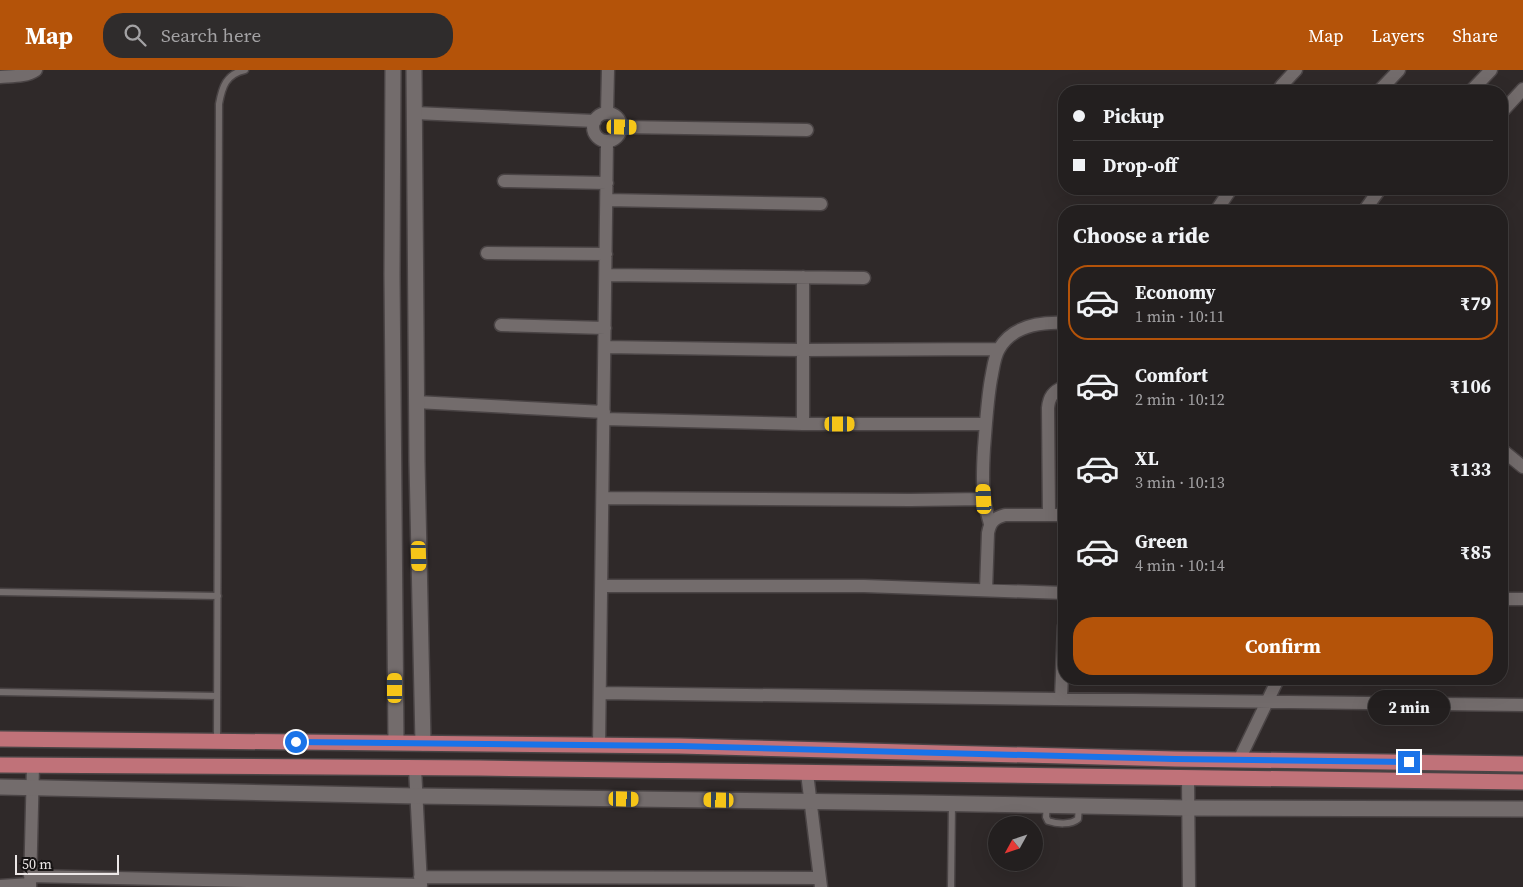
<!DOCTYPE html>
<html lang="en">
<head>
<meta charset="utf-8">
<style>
  :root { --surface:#231f1f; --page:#2f2c2c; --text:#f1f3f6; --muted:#a3a2a4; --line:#403d3d; --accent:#b45309 }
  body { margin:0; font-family:"Source Serif 4",serif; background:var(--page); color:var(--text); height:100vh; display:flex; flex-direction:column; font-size:19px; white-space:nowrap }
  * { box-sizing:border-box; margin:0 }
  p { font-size:16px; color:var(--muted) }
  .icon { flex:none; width:28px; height:28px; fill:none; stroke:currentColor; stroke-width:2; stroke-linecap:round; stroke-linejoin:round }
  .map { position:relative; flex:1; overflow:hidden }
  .details { position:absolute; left:1058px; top:135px; width:450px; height:480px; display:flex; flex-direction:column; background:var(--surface); border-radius:20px; box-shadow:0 5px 20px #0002,0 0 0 1px var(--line) }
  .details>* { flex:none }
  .hud { position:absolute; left:1058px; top:15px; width:450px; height:110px; border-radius:20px; box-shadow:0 5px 20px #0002,0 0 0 1px var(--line); display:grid; align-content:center; height:110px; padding:0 15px; background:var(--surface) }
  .needle { width:32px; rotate:230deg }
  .buttons { position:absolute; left:988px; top:746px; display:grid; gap:10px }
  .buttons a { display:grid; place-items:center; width:55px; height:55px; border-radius:50%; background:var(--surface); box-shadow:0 5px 20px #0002,0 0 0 1px var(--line); font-size:25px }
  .scale { position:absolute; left:15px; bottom:12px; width:104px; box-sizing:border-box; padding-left:5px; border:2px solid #ece7e7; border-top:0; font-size:14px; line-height:18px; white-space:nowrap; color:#ece7e7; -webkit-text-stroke:4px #151212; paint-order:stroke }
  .end { position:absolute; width:22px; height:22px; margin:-11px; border:6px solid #1a73e8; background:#fff; box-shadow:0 0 0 2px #fff }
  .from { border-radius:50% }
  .bubble { position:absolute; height:35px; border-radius:18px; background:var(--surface); box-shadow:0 5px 20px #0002,0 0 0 1px var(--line); font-size:16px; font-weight:700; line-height:35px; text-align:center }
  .car { position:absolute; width:15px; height:30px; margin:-15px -8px; border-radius:6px; box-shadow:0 0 4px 1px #0007; background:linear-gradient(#f5c518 24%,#345 0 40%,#f5c518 0 76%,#345 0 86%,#f5c518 0) }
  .hud b { display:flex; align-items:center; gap:18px; height:48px; font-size:19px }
  .hud b+b { border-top:1px solid var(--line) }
  .hud i { width:12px; height:12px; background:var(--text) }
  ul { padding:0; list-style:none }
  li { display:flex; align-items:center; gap:15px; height:75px; margin:0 10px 8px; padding:0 5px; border:2px solid transparent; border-radius:20px }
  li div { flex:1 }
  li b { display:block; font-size:19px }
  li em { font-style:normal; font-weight:700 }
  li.active { border-color:var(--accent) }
  li>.icon { width:45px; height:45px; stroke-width:1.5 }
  h2 { padding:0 15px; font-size:22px; line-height:60px }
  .action { display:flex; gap:10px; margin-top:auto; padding:10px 15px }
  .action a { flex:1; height:58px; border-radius:20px; background:var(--accent); color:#fff; font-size:20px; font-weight:700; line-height:58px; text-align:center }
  header { display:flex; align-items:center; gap:30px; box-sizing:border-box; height:70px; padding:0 25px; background:var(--accent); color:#fff }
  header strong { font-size:24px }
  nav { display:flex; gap:28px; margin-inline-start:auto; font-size:18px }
  .search { width:350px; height:45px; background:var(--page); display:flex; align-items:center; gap:12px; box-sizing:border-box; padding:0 18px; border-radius:20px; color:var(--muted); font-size:19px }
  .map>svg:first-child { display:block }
</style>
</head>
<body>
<header>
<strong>Map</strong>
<div class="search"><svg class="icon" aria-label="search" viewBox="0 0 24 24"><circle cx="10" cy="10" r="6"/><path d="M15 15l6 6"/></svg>Search here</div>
<nav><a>Map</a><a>Layers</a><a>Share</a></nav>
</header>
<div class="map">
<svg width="1523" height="817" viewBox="0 0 1523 817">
  <rect width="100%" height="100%" fill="#2f2929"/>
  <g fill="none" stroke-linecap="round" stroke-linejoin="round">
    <!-- service casing -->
    <g stroke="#4a4445" stroke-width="9">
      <path id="service" d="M0 522 218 526
        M0 622 217 626
        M217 671 219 34C222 17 226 4 245 0
        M1047 735 1046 747 1048 751C1057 754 1071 755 1078 749L1079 737
        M951 817 952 733"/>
    </g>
    <!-- minor casing -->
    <g stroke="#4a4445" stroke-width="15">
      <path id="minor" d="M0 7C12 6 26 7 36 0
        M1278 21 1282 15 1296 0
        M1379 21 1399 0
        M1471 21 1491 0
        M415 43 595 51
        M607 43 608 0
        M1501 43 1523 19
        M593 57a14 14 0 1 1 28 0a14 14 0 1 1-28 0Z
        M622 57 807 60
        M504 111 607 113
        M607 130 821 134
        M1216 141 1231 119
        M1364 141 1380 119
        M487 183 606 184
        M606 205 864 208
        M803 207V354
        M501 255 605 258
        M605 277 803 280 999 279
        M416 332 604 342
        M604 349 803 354H985
        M1501 379 1523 397
        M603 428 910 430 984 429
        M1049 445 1048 338C1049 327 1053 321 1064 317
        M990 454C988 446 985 437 984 428 982 411 983 395 984 378 986 355 987 332 991 309 993 300 994 287 999 279 1012 256 1040 252 1064 253
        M601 516H864L1064 523
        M986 520 988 463C990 452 994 448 1005 445H1064
        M1501 529H1523
        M600 623 1523 635
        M1061 628 1064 556
        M599 675 607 71
        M1239 690 1278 609
        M415 698 421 815
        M807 703 821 817
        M1188 708 1189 817
        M30 806 421 815
        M420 807 820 808
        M0 816 30 814
        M30 817 33 696"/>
    </g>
    <!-- tertiary casing -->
    <g stroke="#4a4445" stroke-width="18">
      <path id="tertiary" d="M393 0 392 205 396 672
        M414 0 417 392 423 673
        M0 717 416 726 922 733 1188 738 1523 739"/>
    </g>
    <!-- primary casing -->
    <g stroke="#4a4445" stroke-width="18">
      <path id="primary" d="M0 669 679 676 1175 689 1523 694
        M0 695 480 698 1523 712"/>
    </g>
    <!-- service -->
    <use href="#service" stroke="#736c6c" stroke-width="6"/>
    <!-- minor -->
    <use href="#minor" stroke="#736c6c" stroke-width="12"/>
    <!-- tertiary -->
    <use href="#tertiary" stroke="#736c6c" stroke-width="15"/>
    <!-- primary -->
    <use href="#primary" stroke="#c07279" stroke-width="15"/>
  </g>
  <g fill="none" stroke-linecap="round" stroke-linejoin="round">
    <!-- route -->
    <path stroke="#1a73e8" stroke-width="6" d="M296 672 679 676 1175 689 1409 692"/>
  </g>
</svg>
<div class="buttons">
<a><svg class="needle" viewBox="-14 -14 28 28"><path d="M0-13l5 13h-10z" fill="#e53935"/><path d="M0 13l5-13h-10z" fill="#a3a2a4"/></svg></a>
</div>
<div class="scale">50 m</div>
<i class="end from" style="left:296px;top:672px"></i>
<i class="end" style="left:1409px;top:692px"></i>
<div class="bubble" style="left:1368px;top:620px;width:82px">2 min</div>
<i class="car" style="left:622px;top:57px;rotate:91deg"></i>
<i class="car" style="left:840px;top:354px;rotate:90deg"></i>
<i class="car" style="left:984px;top:429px;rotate:357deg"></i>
<i class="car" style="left:419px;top:486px;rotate:178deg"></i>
<i class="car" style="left:395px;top:618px;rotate:0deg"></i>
<i class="car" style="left:624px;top:729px;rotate:91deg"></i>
<i class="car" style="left:719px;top:730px;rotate:271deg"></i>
<div class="hud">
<b><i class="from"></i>Pickup</b>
<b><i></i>Drop-off</b>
</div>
<section class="details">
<h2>Choose a ride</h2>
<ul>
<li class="active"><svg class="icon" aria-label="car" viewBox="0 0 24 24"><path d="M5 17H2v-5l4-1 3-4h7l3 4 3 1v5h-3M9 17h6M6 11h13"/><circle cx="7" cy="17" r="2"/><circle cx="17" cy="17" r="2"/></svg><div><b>Economy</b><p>1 min · 10:11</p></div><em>₹79</em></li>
<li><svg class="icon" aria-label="car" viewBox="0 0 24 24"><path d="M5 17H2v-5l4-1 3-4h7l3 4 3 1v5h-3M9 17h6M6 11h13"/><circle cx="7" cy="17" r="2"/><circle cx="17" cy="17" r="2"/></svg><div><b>Comfort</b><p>2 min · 10:12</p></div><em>₹106</em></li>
<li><svg class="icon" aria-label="car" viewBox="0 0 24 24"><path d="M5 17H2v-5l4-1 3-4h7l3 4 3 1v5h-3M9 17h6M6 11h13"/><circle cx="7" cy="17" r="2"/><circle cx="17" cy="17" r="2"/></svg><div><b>XL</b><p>3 min · 10:13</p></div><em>₹133</em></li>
<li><svg class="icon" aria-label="car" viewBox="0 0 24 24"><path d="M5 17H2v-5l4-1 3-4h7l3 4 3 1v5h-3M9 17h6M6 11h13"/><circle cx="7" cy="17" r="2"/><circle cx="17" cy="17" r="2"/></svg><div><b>Green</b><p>4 min · 10:14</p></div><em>₹85</em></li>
</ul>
<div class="action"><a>Confirm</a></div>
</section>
</div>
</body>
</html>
